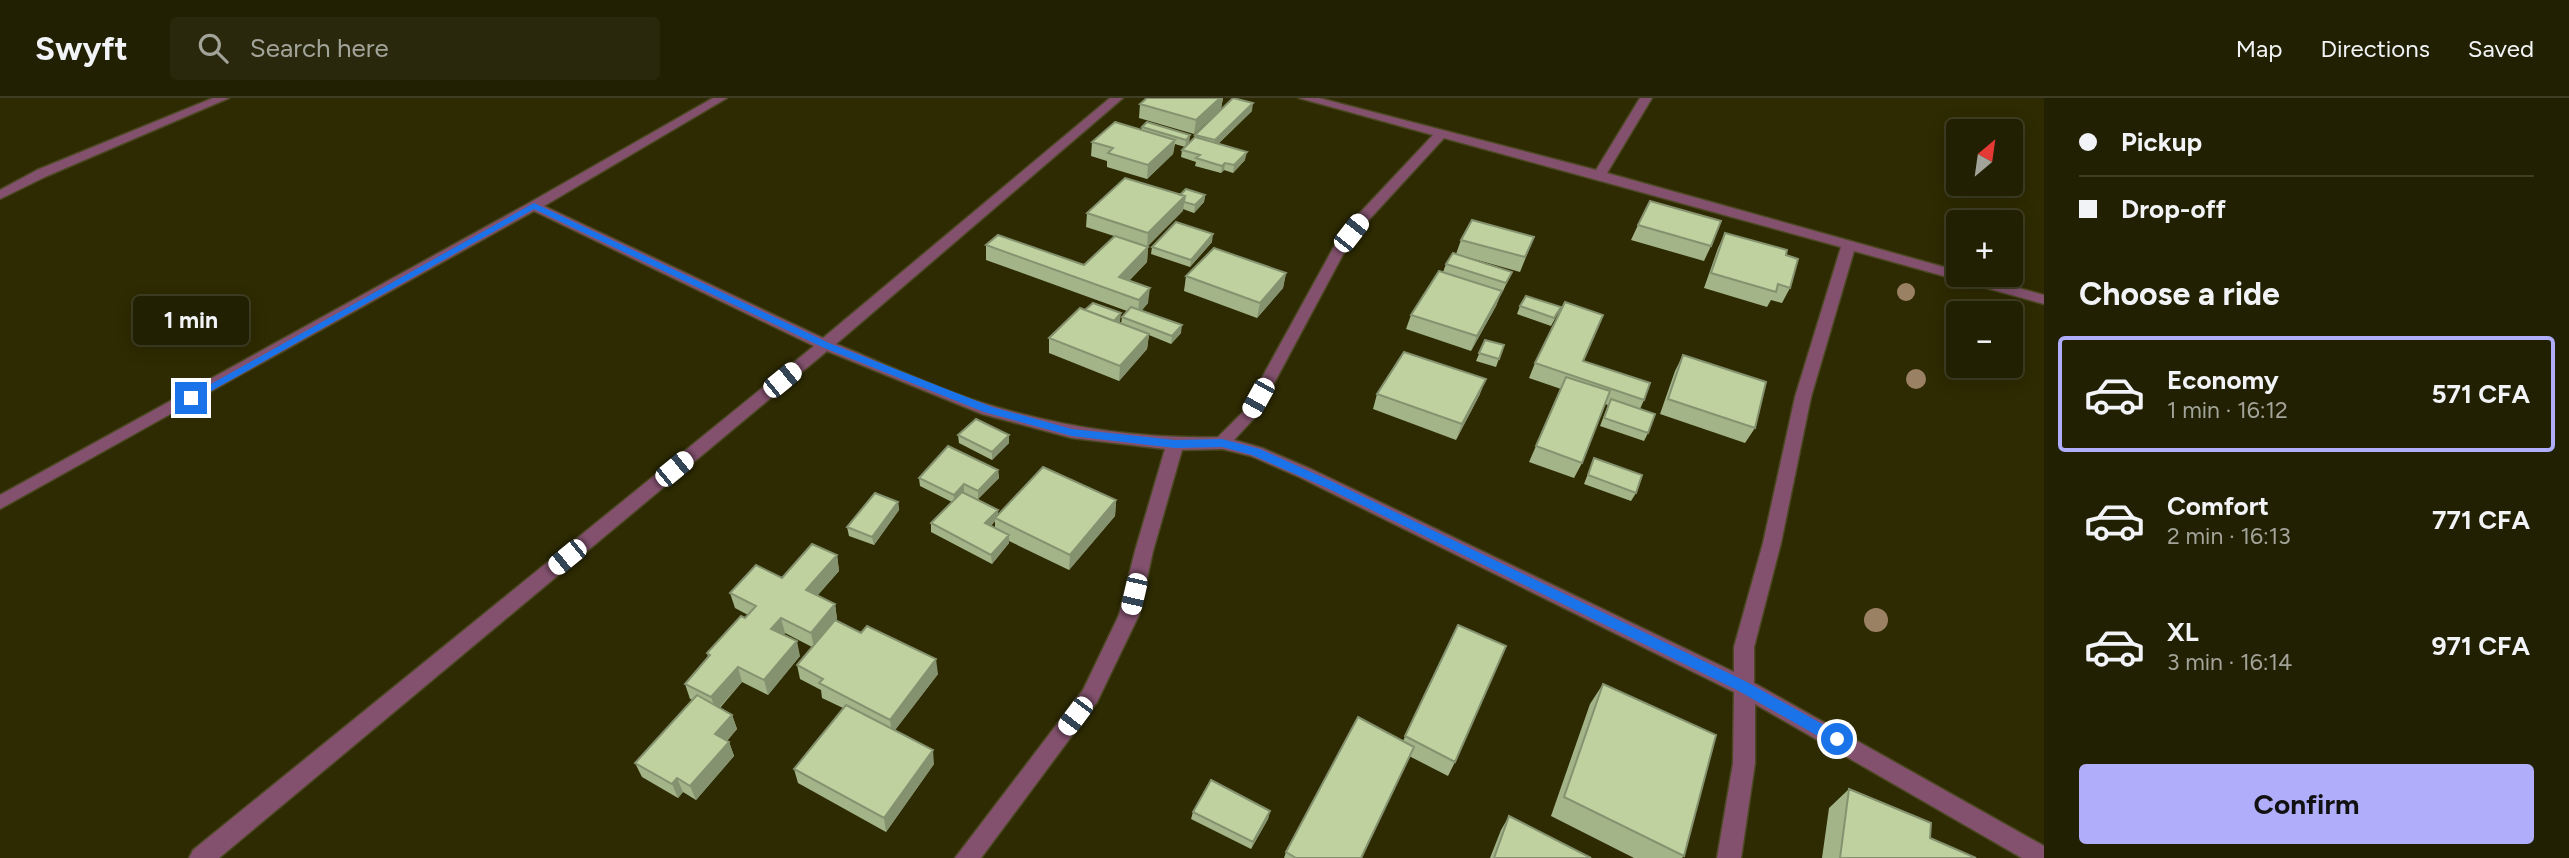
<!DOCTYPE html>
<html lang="en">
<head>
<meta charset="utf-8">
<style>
  :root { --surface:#222002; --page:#2a280c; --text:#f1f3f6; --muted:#a2a399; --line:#3f3e24; --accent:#b0aefa }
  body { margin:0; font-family:Figtree,sans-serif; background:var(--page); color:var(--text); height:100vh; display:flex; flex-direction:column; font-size:26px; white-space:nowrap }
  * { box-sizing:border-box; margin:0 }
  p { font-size:23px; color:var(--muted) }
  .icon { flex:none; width:38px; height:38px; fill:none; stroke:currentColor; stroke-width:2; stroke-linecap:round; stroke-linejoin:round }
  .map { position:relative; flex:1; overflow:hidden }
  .details { display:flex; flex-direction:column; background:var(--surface); width:525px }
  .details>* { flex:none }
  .banner { display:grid; align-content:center; height:154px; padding:0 35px; background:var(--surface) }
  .needle { width:46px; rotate:29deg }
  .tools { position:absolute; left:1946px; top:21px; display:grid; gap:14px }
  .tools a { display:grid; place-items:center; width:77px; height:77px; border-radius:7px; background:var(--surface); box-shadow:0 4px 18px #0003,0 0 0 2px var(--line); font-size:35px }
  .end { position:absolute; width:32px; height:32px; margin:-16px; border:9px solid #1a73e8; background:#fff; box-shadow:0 0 0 4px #fff }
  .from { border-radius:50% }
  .bubble { position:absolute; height:49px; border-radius:7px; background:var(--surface); box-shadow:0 4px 18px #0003,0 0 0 2px var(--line); font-size:23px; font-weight:700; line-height:49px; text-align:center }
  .car { position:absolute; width:21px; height:42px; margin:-21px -10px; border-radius:9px; box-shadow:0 0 5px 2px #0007; background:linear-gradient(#fff 24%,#345 0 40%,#fff 0 76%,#345 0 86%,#fff 0) }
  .banner b { display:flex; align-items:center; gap:24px; height:66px; font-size:26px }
  .banner b+b { border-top:2px solid var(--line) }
  .banner i { width:18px; height:18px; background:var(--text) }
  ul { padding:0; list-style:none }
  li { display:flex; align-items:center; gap:21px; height:116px; margin:0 14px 10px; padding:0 21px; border:4px solid transparent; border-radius:7px }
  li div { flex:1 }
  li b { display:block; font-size:26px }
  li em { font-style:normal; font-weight:700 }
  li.selected { border-color:var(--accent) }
  li>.icon { width:63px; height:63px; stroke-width:1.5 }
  h2 { padding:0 35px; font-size:32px; line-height:84px }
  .cta { display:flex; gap:14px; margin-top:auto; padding:14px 35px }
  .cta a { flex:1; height:80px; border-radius:7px; background:var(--accent); color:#111; font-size:28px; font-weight:700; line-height:80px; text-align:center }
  header { display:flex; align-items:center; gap:42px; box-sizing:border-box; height:98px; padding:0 35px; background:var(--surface); border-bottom:2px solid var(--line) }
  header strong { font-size:33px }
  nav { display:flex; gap:38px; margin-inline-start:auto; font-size:24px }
  .search { width:490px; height:63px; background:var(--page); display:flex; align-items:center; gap:18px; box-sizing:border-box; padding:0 24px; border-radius:7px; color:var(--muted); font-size:26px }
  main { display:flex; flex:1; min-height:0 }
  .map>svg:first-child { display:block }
</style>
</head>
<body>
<header>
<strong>Swyft</strong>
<div class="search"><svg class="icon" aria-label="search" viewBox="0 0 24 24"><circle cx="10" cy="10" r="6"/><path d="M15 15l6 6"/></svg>Search here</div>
<nav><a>Map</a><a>Directions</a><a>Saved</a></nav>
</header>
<main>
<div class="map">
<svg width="2044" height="760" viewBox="0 0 2044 760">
  <rect width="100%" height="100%" fill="#2e2b02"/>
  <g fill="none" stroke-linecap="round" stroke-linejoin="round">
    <!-- minor casing -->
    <g stroke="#4b4821" stroke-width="3">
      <path id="minor" d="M213 0H229L47 78 0 101V92L37 72Z
        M713 0H727L544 108 823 240 1110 0H1123L836 246C888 267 941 293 996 309 1068 330 1142 341 1218 339L1243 314 1336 145 1356 119 1433 37 1299 0H1319L1596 72 1640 0H1652L1607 75 1958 173V177H1970L2044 197V206L1854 153 1811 299 1781 445 1754 549V585L2044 748V760H2022L1755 606V665L1741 760H1717L1733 665 1734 594 1299 379 1251 358 1222 351 1182 352 1153 453 1139 517 1097 604 981 760H955L1083 592 1119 517 1135 453 1165 351 1072 340 982 316 827 253 219 760H189L193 752 814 248 534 113 0 411V397L529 105ZM1444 40 1841 149 1795 299 1763 445 1734 549V574L1311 371 1262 350 1234 342 1257 317 1347 149 1366 125Z"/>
    </g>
    <!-- minor -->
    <use href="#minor" fill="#83516e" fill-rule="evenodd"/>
  </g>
  <!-- trees -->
  <g fill="#9a8163">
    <circle cx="1906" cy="194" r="9"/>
    <circle cx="1916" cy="281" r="10"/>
    <circle cx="1876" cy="522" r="12"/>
  </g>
  <!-- wall -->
  <path fill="#a3b489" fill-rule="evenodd" d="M1147 0H1223L1221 11 1194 36 1139 20 1140 6Z
    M1252 13 1218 46 1245 62 1233 75 1224 72 1221 75 1195 68 1196 64 1181 59 1182 52 1194 40 1195 37Z
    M1142 29 1190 37 1189 44 1185 49 1175 46 1173 56 1147 81 1107 69V63L1091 58 1092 44 1141 32Z
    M1180 97H1205L1204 104 1194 115 1183 111 1147 149H1148L1147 164 1129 183 1148 205 1141 213 1181 235 1171 246 1149 237 1147 251 1119 283 1049 255V240L1120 223 1119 225 1121 226 1122 219 1127 213 986 162V147L1084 167 1114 138 1086 129 1087 115Z
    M1638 127 1711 148 1704 163 1631 142Z
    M1725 135 1786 157 1790 190 1782 205 1771 202 1767 209 1704 190 1718 150Z
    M1534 139 1520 174 1456 156 1461 142Z
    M1212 144 1190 169 1151 156 1152 149Z
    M1446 166 1512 174 1503 193 1443 174Z
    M1286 175 1283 190 1257 220 1184 193 1186 178Z
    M1502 193 1496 208 1471 253 1406 231 1411 217Z
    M1520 208 1557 217 1551 228 1517 216Z
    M1485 242 1504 247 1496 269 1476 263Z
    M1683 257 1755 330 1745 345 1660 316 1675 273Z
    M1583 263 1644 302 1640 311 1648 335 1644 343 1600 328 1608 307 1605 306 1582 365 1574 380 1529 364 1561 291 1529 280 1535 265Z
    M1377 296H1480L1456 342 1373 311Z
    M958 337 1009 345 992 362 959 345Z
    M1594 360 1636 395 1631 403 1584 386Z
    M998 372 999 380 978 401 998 417 1116 402 1115 418 1069 472 1009 443V445L992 466 931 434V425L952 404 920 388 919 380ZM995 423V430L991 428Z
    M898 404 899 412 874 447 849 438 847 429Z
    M837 457 839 473 817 498 835 506 837 521 836 523 938 576 895 632 934 666 886 734 798 685 794 671 843 610 822 600 821 592 800 581 797 567 812 549 785 535 784 537 800 558 768 597 742 584 720 610 732 617 737 631 727 643 729 644 734 658 696 702 683 694 678 700 642 679 635 665 693 602 690 601 685 586 708 559 707 555 748 517 735 510 730 495 782 480Z
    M1458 527 1455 664 1448 678 1409 658 1362 760H1284L1286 754 1403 643Z
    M1603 586 1684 758 1682 760H1634L1551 718 1590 606Z
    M1849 691 1930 740 1976 760H1822L1829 710Z
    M1270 713 1268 721 1251 751 1191 721 1193 714Z
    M1509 718 1591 760H1490L1501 732Z"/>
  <!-- shaded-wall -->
  <path fill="#85926f" d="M1220 0H1223L1221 11 1194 36 1196 22Z
    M1253 5 1252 13 1214 50 1215 42Z
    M1190 37 1189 44 1185 49 1186 42Z
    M1175 42 1173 56 1147 81 1148 67Z
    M1247 54 1245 62 1233 75 1234 67Z
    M1225 65 1224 72 1221 75 1222 68Z
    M1205 97 1204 104 1194 115 1195 107Z
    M1185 98 1183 113 1147 149 1148 135Z
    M1213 136 1212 144 1190 169 1191 162Z
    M1148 149 1147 164 1118 194 1119 179Z
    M1286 175 1283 190 1257 220 1260 205Z
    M1150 190 1148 205 1138 217 1139 202Z
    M1502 193 1496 208 1471 253 1477 238Z
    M1121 215 1120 223 1111 233 1112 225Z
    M1182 227 1181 235 1171 246 1172 238Z
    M1149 236 1147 251 1119 283 1120 268Z
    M1486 281 1480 296 1456 342 1462 326Z
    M1009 337V345L992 362V354Z
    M998 372 999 380 978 401V393Z
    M964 386V395L954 406V397Z
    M1116 402 1115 418 1069 472 1070 457Z
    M898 404 899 412 874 447 872 439Z
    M998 412V420H995V423L986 434 985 425Z
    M1009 437V445L992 466 991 457Z
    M837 457 839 473 809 507 806 492Z
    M835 506 837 521 814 550 811 535Z
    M781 520 785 535 775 546 771 531Z
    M797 543 800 558 768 597 764 582Z
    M936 561 938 576 892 636 890 622Z
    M738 569 742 584 716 613 711 599Z
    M732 617 737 631 720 650 715 636Z
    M729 644 734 658 696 702 690 688Z
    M933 652 934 666 886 734 884 720Z
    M677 680 683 694 678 700 672 686Z
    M1270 713 1268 721 1251 751 1253 744Z"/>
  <!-- building -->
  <path fill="#bed19f" stroke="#85926f" stroke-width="2" d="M1147 0H1220L1196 22 1140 6Z
    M1233 0 1253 5 1215 42 1195 37Z
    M1115 24 1175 42 1148 67 1108 55 1113 50 1092 44Z
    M1147 24 1190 37 1186 42 1142 29Z
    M1195 39 1247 54 1234 67 1225 65 1222 68 1196 60 1200 57 1182 52Z
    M1125 80 1185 98 1148 135 1087 115Z
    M1186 91 1205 97 1195 107 1184 104 1185 98 1180 97Z
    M1650 103 1721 123 1711 148 1638 127Z
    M1472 122 1534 139 1525 159 1461 142Z
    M1176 124 1213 136 1191 162 1152 149Z
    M1725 135 1787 152 1786 157 1798 161 1790 190 1778 186 1776 194 1711 175Z
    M998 137 1084 167 1115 138 1148 149 1119 179 1150 190 1139 202 986 147Z
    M1214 150 1286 175 1260 205 1186 178Z
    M1453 155 1512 174 1506 185 1446 166Z
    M1439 173 1502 193 1477 238 1411 217Z
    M1526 198 1561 209 1554 220 1520 208Z
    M1565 204 1603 217 1583 263 1650 285 1644 302 1535 265Z
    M1093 205 1121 215 1114 223 1085 212Z
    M1131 209 1182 227 1172 238 1122 219Z
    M1080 210 1149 236 1120 268 1049 240Z
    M1485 242 1504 247 1499 261 1479 255Z
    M1404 254 1486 281 1462 326 1377 296Z
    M1683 257 1766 284 1755 330 1668 301Z
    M1566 279 1610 293 1582 365 1536 348Z
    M1611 301 1655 316 1648 335 1604 320Z
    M976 321 1009 337 992 354 958 337Z
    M948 348 998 372 978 393 964 386 954 397 919 380Z
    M1594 360 1642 377 1636 395 1588 377Z
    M1043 369 1116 402 1070 457 995 420Z
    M962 394 998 412 985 425 1009 437 991 457 931 425Z
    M875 395 898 404 872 439 847 429Z
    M812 446 837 457 806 492 835 506 811 535 781 520 771 531 797 543 764 582 738 569 711 599 685 586 710 557 707 555 741 518 745 520 756 508 730 495 756 467 782 480Z
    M835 522 861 535 867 528 936 561 890 622 819 585 823 581 797 567Z
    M1458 527 1506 548 1455 664 1405 638Z
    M1603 586 1716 637 1684 758 1564 699Z
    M697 597 732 617 715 636 729 644 690 688 677 680 672 686 635 665Z
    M846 607 933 652 884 720 794 671Z
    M1358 619 1414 649 1361 760H1296L1286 754Z
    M1211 682 1270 713 1253 744 1193 714Z
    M1849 691 1931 725 1930 740 1976 760H1840Z
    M1509 718 1591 760H1494Z"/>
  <!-- route -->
  <path fill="#1a73e8" d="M534 105 829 245 992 309 1072 331 1175 342 1222 341 1260 351 1333 384 1747 584 1842 637 1844 641 1842 646H1832L1737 592 1325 389 1252 357 1222 349 1175 350 1072 338 984 314 822 249 534 111 195 302 186 300Z"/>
</svg>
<div class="tools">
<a><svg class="needle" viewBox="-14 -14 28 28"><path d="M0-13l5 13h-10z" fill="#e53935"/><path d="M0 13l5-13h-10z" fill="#a2a399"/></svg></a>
<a>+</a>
<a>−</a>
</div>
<i class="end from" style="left:1837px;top:641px"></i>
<i class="end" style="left:191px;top:300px"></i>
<div class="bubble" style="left:133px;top:198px;width:116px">1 min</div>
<i class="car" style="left:1351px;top:135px;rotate:38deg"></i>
<i class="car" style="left:782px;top:282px;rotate:51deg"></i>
<i class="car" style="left:1258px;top:300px;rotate:209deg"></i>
<i class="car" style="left:674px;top:371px;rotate:51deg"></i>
<i class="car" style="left:567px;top:459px;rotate:231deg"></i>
<i class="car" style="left:1134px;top:496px;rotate:193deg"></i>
<i class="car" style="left:1075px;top:618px;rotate:217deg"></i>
</div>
<section class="details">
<div class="banner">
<b><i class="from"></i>Pickup</b>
<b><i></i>Drop-off</b>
</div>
<h2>Choose a ride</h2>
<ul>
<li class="selected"><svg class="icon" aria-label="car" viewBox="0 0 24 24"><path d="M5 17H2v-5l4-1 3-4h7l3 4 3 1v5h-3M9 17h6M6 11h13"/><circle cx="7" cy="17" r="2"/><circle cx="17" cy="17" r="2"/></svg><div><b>Economy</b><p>1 min · 16:12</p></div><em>571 CFA</em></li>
<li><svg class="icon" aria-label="car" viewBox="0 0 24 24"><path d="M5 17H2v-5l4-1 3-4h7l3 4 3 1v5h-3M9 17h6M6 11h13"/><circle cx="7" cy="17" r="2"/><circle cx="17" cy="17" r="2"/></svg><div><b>Comfort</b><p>2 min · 16:13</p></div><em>771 CFA</em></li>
<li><svg class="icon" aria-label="car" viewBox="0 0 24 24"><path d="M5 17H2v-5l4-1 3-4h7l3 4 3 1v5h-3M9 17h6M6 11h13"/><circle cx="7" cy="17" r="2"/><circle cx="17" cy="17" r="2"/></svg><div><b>XL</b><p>3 min · 16:14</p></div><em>971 CFA</em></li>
</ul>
<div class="cta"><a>Confirm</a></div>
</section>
</main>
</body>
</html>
